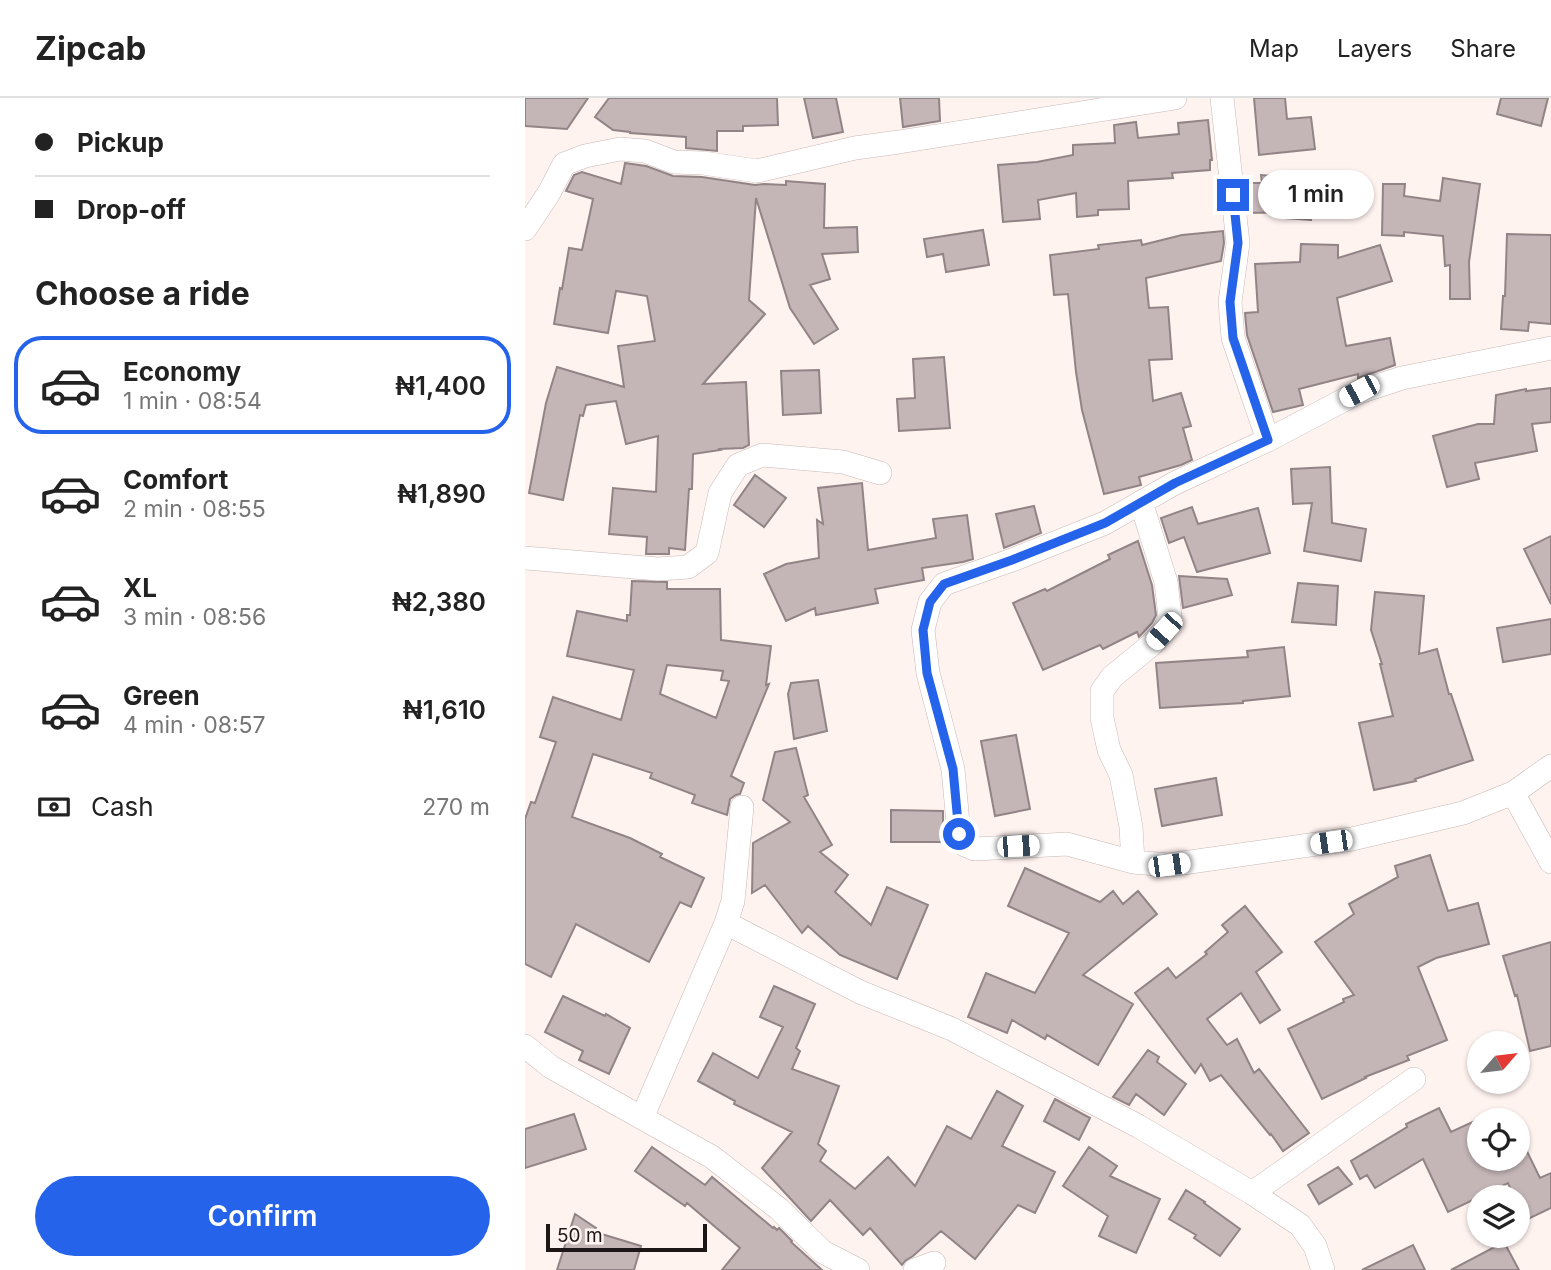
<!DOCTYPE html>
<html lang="en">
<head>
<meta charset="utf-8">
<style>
  :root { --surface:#fff; --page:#f2f2f2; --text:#222; --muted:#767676; --line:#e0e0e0; --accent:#2563eb }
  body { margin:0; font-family:Inter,sans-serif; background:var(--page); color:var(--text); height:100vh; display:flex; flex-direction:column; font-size:26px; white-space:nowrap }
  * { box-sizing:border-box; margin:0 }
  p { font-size:23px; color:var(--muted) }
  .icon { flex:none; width:38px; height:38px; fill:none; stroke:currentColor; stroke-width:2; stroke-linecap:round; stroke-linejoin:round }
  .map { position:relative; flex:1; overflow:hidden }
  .details { display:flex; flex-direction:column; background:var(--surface); width:525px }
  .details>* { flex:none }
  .hud { display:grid; align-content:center; height:154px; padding:0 35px; background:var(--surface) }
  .needle { width:46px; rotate:62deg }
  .buttons { position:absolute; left:942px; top:933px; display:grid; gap:14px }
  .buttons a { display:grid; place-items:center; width:63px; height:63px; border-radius:50%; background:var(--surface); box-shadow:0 2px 5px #0004; font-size:35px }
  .scale { position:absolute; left:21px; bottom:18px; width:161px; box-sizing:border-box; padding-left:7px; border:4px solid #1c1716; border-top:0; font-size:19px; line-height:24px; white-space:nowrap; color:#1c1716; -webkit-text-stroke:5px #fff3f0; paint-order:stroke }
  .end { position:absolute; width:32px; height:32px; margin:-16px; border:9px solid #2563eb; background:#fff; box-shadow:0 0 0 4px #fff }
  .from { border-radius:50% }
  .bubble { position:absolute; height:49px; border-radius:24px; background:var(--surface); box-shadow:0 2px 5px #0004; font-size:23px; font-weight:600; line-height:49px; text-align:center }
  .car { position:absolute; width:21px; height:42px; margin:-21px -10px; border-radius:9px; box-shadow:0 0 5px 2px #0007; background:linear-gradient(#fff 24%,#345 0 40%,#fff 0 76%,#345 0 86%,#fff 0) }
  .hud b { display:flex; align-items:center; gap:24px; height:66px; font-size:26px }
  .hud b+b { border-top:2px solid var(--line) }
  .hud i { width:18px; height:18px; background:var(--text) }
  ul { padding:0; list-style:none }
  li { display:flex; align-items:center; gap:21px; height:98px; margin:0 14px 10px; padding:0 21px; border:4px solid transparent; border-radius:28px }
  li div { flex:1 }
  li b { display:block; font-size:26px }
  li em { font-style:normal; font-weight:600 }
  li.selected { border-color:var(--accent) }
  li>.icon { width:63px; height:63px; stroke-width:1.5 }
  h2 { padding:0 35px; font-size:32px; line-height:84px }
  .pay { display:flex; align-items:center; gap:18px; height:77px; padding:0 35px; font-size:26px }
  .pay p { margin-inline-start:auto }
  .action { display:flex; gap:14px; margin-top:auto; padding:14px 35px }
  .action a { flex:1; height:80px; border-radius:42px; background:var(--accent); color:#fff; font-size:28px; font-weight:600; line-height:80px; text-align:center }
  header { display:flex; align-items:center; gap:42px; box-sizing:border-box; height:98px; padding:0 35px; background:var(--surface); border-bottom:2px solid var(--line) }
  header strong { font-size:33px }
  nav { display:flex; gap:38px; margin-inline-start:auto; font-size:24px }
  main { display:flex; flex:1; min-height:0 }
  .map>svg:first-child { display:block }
</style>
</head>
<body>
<header>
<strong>Zipcab</strong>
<nav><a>Map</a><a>Layers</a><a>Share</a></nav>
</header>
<main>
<section class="details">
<div class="hud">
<b><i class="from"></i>Pickup</b>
<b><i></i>Drop-off</b>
</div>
<h2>Choose a ride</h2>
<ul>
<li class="selected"><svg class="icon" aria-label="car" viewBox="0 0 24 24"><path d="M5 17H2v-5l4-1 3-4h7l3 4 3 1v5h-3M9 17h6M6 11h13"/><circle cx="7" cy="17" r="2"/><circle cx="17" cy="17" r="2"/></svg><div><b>Economy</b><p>1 min · 08:54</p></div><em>₦1,400</em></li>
<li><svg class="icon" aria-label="car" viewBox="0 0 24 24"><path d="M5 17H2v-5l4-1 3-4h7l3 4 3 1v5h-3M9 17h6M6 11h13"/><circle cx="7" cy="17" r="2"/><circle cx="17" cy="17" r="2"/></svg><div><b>Comfort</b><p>2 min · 08:55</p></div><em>₦1,890</em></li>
<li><svg class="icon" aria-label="car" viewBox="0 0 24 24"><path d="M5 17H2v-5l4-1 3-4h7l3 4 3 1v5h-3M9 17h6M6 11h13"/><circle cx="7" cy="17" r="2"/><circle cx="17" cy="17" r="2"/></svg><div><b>XL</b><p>3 min · 08:56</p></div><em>₦2,380</em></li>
<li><svg class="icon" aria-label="car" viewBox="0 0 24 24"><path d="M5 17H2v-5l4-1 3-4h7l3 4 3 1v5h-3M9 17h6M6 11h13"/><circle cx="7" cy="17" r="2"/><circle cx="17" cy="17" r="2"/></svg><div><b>Green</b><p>4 min · 08:57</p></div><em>₦1,610</em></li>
</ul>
<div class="pay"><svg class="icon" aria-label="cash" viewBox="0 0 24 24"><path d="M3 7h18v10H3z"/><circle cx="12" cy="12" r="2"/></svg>Cash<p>270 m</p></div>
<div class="action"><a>Confirm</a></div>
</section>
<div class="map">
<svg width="1026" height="1172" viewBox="0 0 1026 1172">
  <rect width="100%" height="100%" fill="#fff3f0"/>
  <!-- building -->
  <path fill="#c4b5b7" stroke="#928486" stroke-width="2" fill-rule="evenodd" d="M0 0H63L42 31 0 28Z
    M84 0H252L253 27 218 28V33H192V53L161 50V39L105 35V34L88 32 70 19Z
    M279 0H311L318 34 288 40Z
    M375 0H414L415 23 378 29Z
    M729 0H760L762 21 786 19 790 51 734 57Z
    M976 0H1023L1016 28 972 16Z
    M683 22 687 62H685V72L647 75 648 80 603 83 604 111 573 112V117L552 119 551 95 513 102 515 121 478 124 473 67 512 64 548 57V47L590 45 589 27 611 24 613 40 654 36 653 25Z
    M100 65 121 68 148 78 177 79 230 87 239 86 261 87V83L300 86 299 130 332 129 333 154 297 156 305 181 285 187 313 231 289 246 265 210 231 100 224 202 240 216 178 286 221 284 224 347 218 350 193 351 195 352 168 356 167 391H164L160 452 144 450V456H121L122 439 84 436 88 390 131 394 133 338 101 346 91 303 61 307 58 318 55 317 38 402 4 395 21 305 32 269 99 289 93 248 130 243 122 198 91 193 83 235 29 226 35 190 37 191 44 150 57 152 68 101 41 93 49 77 57 74 96 86Z
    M736 77 790 82 786 122 761 120 762 114 724 115 720 85H737Z
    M918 80 955 86 944 164 945 201H925V167L920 168 918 138 879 134V138L857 137 858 86H880L879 98 915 103Z
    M458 132 464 167 421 174 418 156 402 159 399 141Z
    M698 133 699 145 696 163 621 180 624 210 643 209 647 261 624 262 628 303 656 295 666 328 658 330 667 362 656 367 614 379 616 387 579 396 557 312 551 274 543 196 529 197 525 157 574 151 573 147 616 142 617 147 657 137Z
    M982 136 1026 137V226L1004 224 1003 233 976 231 978 198H980Z
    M776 146 813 147V160L855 147 867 183 812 200 821 248 865 240 870 267 833 280V276L774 291 778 307 748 314 722 237 720 215 733 214 730 166 775 164Z
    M419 259 425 330 374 333 372 301 390 300 388 261Z
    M294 272 296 315 258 317 256 273Z
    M1026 290V324L1007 326 1012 353 950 365 954 381 922 389 908 338 953 326H969L971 297 1001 291V293Z
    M805 369 807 425 841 431 836 463 779 453 787 405 768 406 766 371Z
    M230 377 261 400 239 429 209 407Z
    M337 385 343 452 411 440 408 421 442 417 448 461 438 464 397 470 399 482 350 491 353 505 291 517 290 510 261 523 239 476 261 466 294 460 292 422 298 426 293 390Z
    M509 408 516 435 479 450 471 416Z
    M667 409 673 426 733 410 745 455 672 474 659 439 644 445 636 420Z
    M1026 438V506L999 451Z
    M613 443 627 487 631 517 627 525 614 539 612 534 578 551 575 547 518 572 488 505 520 491 522 493 585 461 583 457Z
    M654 478 702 481 707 497 658 510Z
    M107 483 142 484V491H195L196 542 246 548 241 587 244 586 206 678 219 685 215 696 211 697 205 701 202 717 167 705 170 697 125 680 127 675 68 656 47 719 105 740 137 756 135 759 179 780 166 809 155 804 124 864 51 826 26 879 0 866V721L6 704 10 705 31 644 15 639 28 599 96 622 109 572 42 558 52 513 102 523V517H105ZM142 567 198 573 196 582 204 583 191 620 135 596Z
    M773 485 813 488 811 527 767 524Z
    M850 494 899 498 894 556 912 551 924 596H926L948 662 890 681 891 683 849 692 834 625 868 618 855 566H857L846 532Z
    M1026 521V556L978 564 972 530Z
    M759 549 765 598 718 603V605L635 610 631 565 723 559 722 553Z
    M293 582 302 633 269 641 263 596 266 585Z
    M491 637 505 711 470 718 456 643Z
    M271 650 283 697 279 699 307 747 295 754 323 777 310 794 346 827 362 789 403 807 372 881 315 857 283 828 277 835 240 787 227 795 228 745 265 724 238 702 250 654Z
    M691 680 697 717 637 728 630 691Z
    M366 712 418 713V744H366Z
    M905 757 923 813 953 805 964 846 911 860 893 869 922 942 882 958 884 962 840 979 841 980 797 1001 763 931 819 904 818 901 829 897 790 844 829 816 824 806 873 779 870 768Z
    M500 770 575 804 588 793 598 806 613 793 632 816 558 877 608 906 573 967 522 937 520 941 487 922 482 935 443 919 461 875 510 895 544 835 483 808Z
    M720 808 757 854 731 874 755 912 735 925 716 895 682 921 702 947 712 941 729 975 734 971 784 1035 758 1053 746 1036 745 1037 696 977 685 983 676 966 670 975 610 895 643 870 651 880 682 856 680 854 703 834 697 827Z
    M1026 844V948L1005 953 992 897 990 898 978 858Z
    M249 888 290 906 271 950 275 953 267 971 314 988 293 1046 301 1053 295 1063 330 1091 363 1059 390 1088 422 1028 446 1041 472 993 498 1008 477 1048 530 1074 510 1115 493 1107 450 1161 416 1133 388 1158 380 1163 377 1167 345 1130 338 1137 305 1102 286 1123 237 1070 267 1034 209 1006 210 1003 173 983 188 955 233 980 258 929 235 919Z
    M38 898 80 918 81 916 105 930 84 976 54 962 58 953 20 934Z
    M623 952 634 959 632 964 661 986 639 1017 611 996 604 1007 588 999Z
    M530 1001 565 1020 554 1042 519 1023Z
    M914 1010 926 1034 954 1021V1060H992V1033L1015 1080 1026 1075V1110L1001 1122 992 1105V1099H989L983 1085 923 1114 898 1061 850 1090 842 1077 835 1081 826 1063 882 1029 881 1026Z
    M49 1016 61 1051 0 1070V1031Z
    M127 1049 180 1087 187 1079 248 1130 249 1129 252 1132 254 1130 267 1143 266 1144 297 1172H197L215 1150 162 1105 160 1108 110 1073Z
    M564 1049 592 1068 585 1078 635 1101 611 1155 574 1138 583 1118 538 1088Z
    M813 1069 827 1086 794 1106 783 1087Z
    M661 1092 680 1104 679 1105 715 1131 695 1158 669 1140 671 1137 644 1121Z
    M50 1116 71 1130 70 1134 116 1148 109 1172H32Z
    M979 1144 994 1172H926Z
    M888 1147 900 1172H837Z"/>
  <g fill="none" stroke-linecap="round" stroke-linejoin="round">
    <!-- minor casing -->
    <g stroke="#c7b8b6" stroke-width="24">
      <path id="minor" d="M697 0 713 145 705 204 708 240 743 342
        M0 131 24 95 39 66 60 58 95 51 120 53 149 64 178 65 232 73 330 50 374 44 650 0
        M1026 250 877 280 834 294 743 342 650 385 580 425 487 462 419 486 405 504 398 532 403 575 428 671 434 736 440 747 450 751 542 746 608 764 644 767 827 741 938 715 988 695 1026 668
        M0 460 133 471 163 469 182 455 195 395 213 367 237 357 318 364 355 375
        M988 695 1026 764
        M608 764 606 729 596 677 584 652 577 620V593L587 579 626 547 639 533 645 519 641 484 616 404
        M201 825 335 894 427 931 613 1028 727 1095 775 1127 790 1148 798 1172
        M0 948 26 969 187 1059 254 1111 298 1154 333 1172
        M117 1020 201 825 208 803 217 709
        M727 1095 889 981
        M390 1172 409 1165"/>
    </g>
    <!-- minor -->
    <use href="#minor" stroke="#fff" stroke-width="23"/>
  </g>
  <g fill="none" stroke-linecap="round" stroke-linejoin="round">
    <!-- route -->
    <path stroke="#2563eb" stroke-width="9" d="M434 736 428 671 402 575 398 532 405 504 419 486 487 462 580 425 650 385 743 342 708 240 705 204 713 145 708 97"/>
  </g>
</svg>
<div class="buttons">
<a><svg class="needle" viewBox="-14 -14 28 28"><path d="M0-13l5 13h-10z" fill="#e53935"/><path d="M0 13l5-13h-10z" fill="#767676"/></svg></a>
<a><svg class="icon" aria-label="locate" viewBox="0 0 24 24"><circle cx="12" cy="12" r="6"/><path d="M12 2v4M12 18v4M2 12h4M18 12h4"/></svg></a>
<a><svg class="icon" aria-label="layers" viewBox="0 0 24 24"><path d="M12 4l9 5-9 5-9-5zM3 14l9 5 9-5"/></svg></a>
</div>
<div class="scale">50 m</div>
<i class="end from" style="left:434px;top:736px"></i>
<i class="end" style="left:708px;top:97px"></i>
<div class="bubble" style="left:733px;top:72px;width:116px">1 min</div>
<i class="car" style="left:834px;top:293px;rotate:242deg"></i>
<i class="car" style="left:639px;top:533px;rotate:222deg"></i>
<i class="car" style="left:806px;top:744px;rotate:262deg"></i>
<i class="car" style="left:493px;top:748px;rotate:87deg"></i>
<i class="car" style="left:644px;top:767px;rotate:82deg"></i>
</div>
</main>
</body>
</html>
